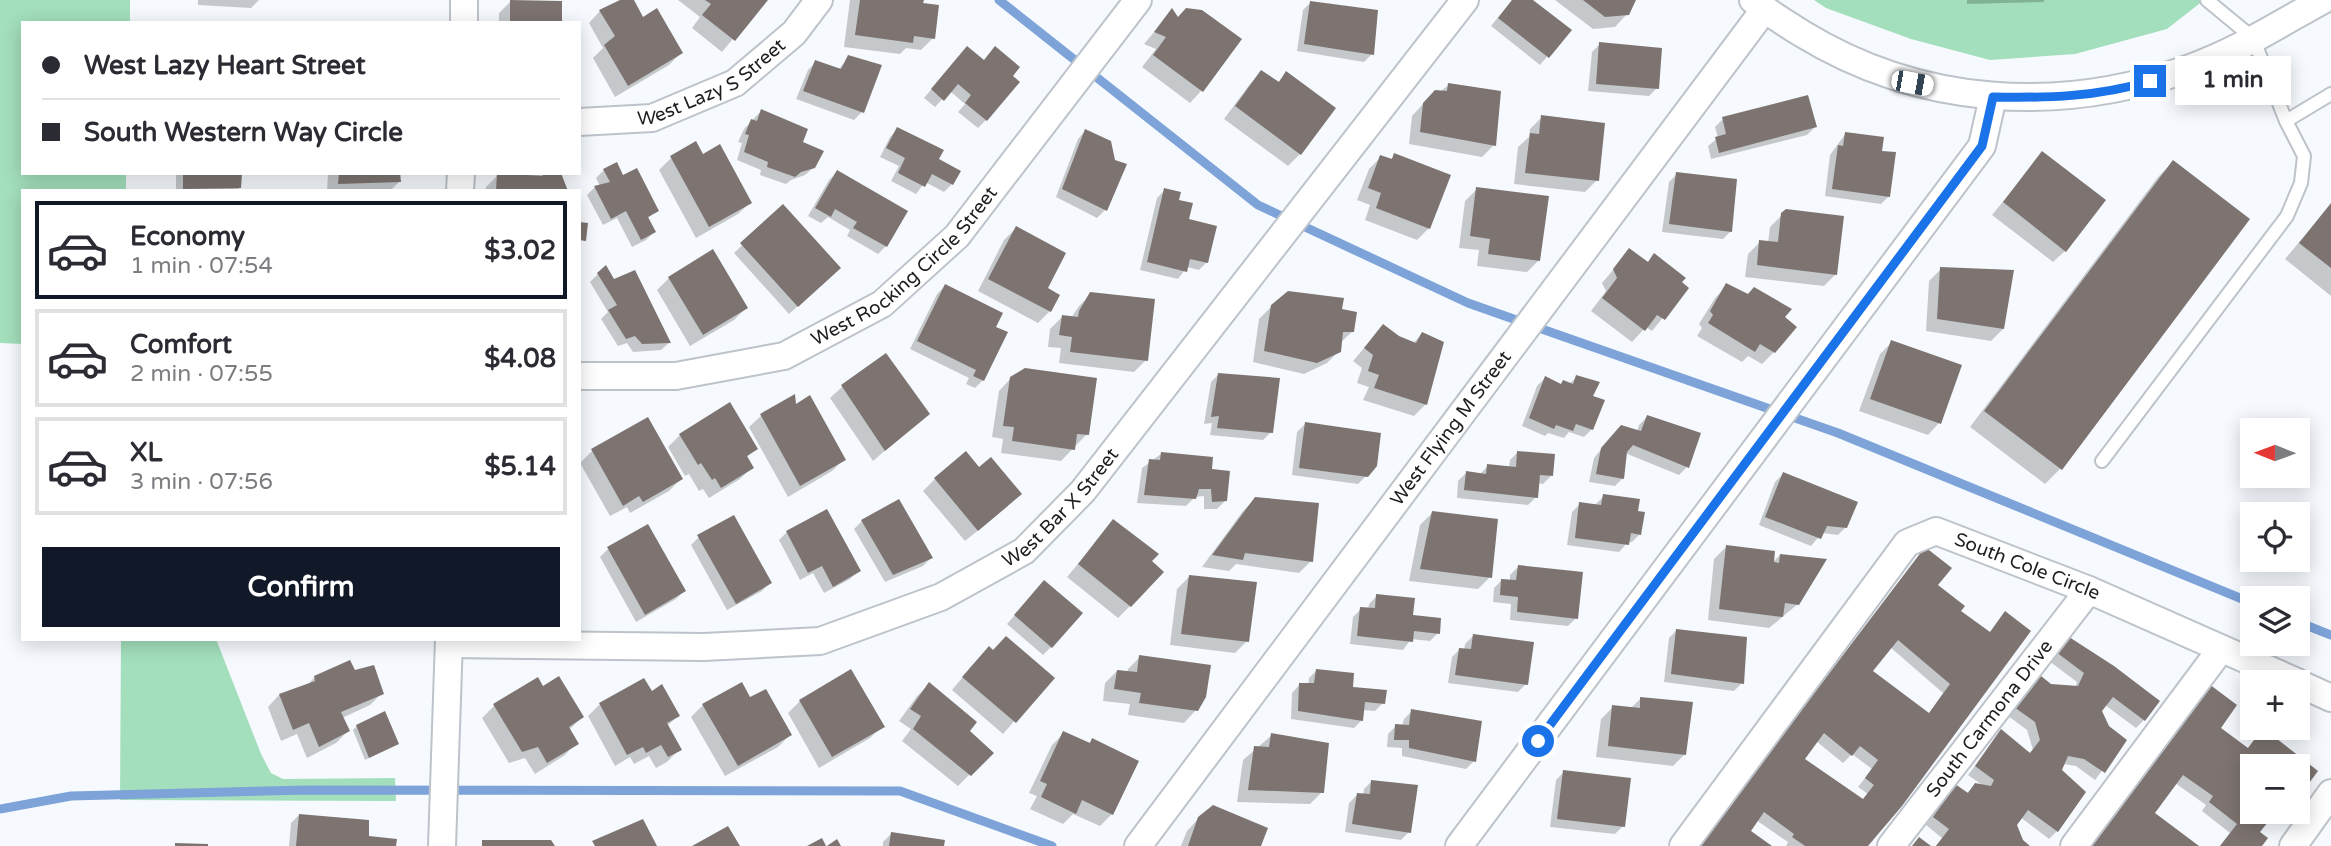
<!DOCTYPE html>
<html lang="en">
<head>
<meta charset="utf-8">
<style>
  :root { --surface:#fff; --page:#f7f7f7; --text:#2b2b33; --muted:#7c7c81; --line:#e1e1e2; --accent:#111827 }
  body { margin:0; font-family:"Varela Round",sans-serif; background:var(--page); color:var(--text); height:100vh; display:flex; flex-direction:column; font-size:26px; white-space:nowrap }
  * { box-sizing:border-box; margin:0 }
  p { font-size:23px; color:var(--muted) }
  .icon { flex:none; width:38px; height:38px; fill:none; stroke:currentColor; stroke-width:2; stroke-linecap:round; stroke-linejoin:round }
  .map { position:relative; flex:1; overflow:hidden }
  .details { position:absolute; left:21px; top:189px; width:560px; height:452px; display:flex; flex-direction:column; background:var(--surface); border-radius:0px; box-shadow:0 4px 18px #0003 }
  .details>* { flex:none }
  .guide { position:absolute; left:21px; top:21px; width:560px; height:154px; border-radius:0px; box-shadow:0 4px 18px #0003; display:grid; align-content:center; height:154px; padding:0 21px; background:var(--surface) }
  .needle { width:46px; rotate:271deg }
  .controls { position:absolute; left:2240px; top:418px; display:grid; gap:14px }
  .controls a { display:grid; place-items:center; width:70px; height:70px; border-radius:0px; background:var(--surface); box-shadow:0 4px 18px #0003; font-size:35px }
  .end { position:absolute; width:32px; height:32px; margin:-16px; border:9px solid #1a73e8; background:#fff; box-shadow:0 0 0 4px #fff }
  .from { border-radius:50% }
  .bubble { position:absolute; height:49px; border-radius:0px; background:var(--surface); box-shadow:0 4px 18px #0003; font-size:23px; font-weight:700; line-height:49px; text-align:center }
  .car { position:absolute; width:21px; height:42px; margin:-21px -10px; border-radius:9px; box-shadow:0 0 5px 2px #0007; background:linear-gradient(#fff 24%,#345 0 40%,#fff 0 76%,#345 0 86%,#fff 0) }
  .guide b { display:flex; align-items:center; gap:24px; height:66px; font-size:26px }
  .guide b+b { border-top:2px solid var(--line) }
  .guide i { width:18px; height:18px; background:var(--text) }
  ul { padding:12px 0 0; list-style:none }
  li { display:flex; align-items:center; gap:21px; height:98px; margin:0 14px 10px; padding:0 7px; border:4px solid var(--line); border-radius:0px }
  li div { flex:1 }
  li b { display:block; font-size:26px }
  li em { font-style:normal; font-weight:700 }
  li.current { border-color:var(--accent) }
  li>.icon { width:63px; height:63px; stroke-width:1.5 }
  .primary-button { display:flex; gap:14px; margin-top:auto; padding:14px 21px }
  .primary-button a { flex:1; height:80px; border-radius:0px; background:var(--accent); color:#fff; font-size:28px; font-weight:700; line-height:80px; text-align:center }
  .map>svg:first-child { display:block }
</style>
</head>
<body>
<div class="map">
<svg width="2331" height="846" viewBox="0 0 2331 846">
  <rect width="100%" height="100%" fill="#f6fafe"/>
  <!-- green -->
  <path fill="#a3dfbc" d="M0 0H130V23H23V173H126V191H23V344L0 343Z
    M1814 0H2204L2167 29 2075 54 1990 60 1911 39 1826 8Z
    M121 639H216L261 754 271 773 283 779 395 778 396 801 120 800Z"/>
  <!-- shadow -->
  <path fill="#0003" fill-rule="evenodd" d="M198 0H259L251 8 198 5Z
    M624 0H632L642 20 681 53 669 65 615 97 593 58 603 48 589 23 600 11Z
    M678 0H765L722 52 692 28 700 17Z
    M850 0H922L933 38 921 50 906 48 900 54 844 47Z
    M1512 0H1531L1569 31 1540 65 1491 26Z
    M1555 0H1634L1627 14 1615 27 1593 29Z
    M1967 0H2045L2043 2 1967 4Z
    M511 1 560 23H499V13Z
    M1311 2 1372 54 1364 62 1297 51 1303 10Z
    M1172 11 1201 91 1190 103 1142 67 1156 49 1144 44Z
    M1600 44 1657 88 1649 96 1588 91 1592 52Z
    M959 56 986 120 978 128 958 112 965 104 950 91 935 107 924 98Z
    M849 57 862 112 854 120 796 99 808 70 816 62 838 70Z
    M1262 72 1277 83 1287 73 1334 108 1300 154 1288 166 1224 119 1250 84Z
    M1449 85 1494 145 1482 157 1409 144 1412 116 1423 104Z
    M761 111 800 143 814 167 805 175 791 180 786 184 760 175 761 170 737 160 742 143 738 142 744 129Z
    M1542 117 1597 180 1585 192 1514 184 1518 147 1529 137 1530 129Z
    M1723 119 1815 127 1807 135 1711 159 1708 146 1718 138 1715 127Z
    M898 129 937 160 952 184 944 192 925 182 916 194 891 181 899 166 880 157 890 137Z
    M1085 131 1105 210 1097 218 1056 197 1078 139Z
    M1846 133 1880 152 1889 196 1881 204 1825 196 1830 155Z
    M696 144 703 156 750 203 738 214 696 238 659 170 671 158Z
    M2042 154 2065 251 2053 262 1992 215Z
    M1395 155 1429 228 1417 240 1365 220 1370 205 1357 200 1369 169 1381 157 1390 160Z
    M2173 162 2060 469 2045 484 1970 427 2158 177Z
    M604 170 623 177 657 210 647 219 654 232 646 240 632 247 617 218 603 225 587 195 595 187 600 186 596 178Z
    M837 172 886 246 878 254 847 236 850 230 828 217 821 223 808 216 829 180Z
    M176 173H240L239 188 236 191H176Z
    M328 173H401L399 182 390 191H327Z
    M530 173H559L566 191H485L486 187 498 175 527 177Z
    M1677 174 1731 231 1723 239 1662 232 1669 182Z
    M1477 189 1539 260 1527 272 1477 266 1479 250 1459 248 1465 201Z
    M1165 190 1177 201 1207 262 1199 270 1187 267 1178 279 1140 270 1157 198Z
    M2331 204V296L2285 259Z
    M783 207 831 276 789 314 734 253Z
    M1782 215 1836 274 1824 286 1745 277 1748 254 1760 242 1768 243 1770 227Z
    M1016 228 1046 289 1050 311 1038 323 978 291 1004 240Z
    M1630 250 1687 288 1652 331 1646 327 1632 342 1591 311 1606 291 1602 283Z
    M1941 269 2003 329 1991 341 1926 331 1929 281Z
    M598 274 613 282 669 343 661 350 633 352 627 343 618 346 601 319 608 312 590 282Z
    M669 278 746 308 734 320 690 346 657 290Z
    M945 286 994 327 983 380 975 388 966 384 969 378 910 349 937 294Z
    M1727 286 1783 318 1774 352 1762 364 1748 356 1742 362 1697 336 1702 328 1699 324 1715 298Z
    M1091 294 1146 360 1134 372 1059 363 1061 348 1048 347 1050 329 1062 317 1071 318 1079 306Z
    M1272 306 1339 310 1353 331 1340 343 1339 351 1327 363 1304 374 1253 362 1259 319Z
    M1383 326 1398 337 1413 343 1422 334 1426 404 1414 416 1363 400 1369 387 1357 383 1362 368 1353 361Z
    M1892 342 1939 423 1928 435 1859 411 1880 354Z
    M886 355 927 414 873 461 830 398 842 387Z
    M1219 374 1271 432 1263 440 1210 435 1212 423 1204 424 1211 382Z
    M1577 377 1591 397 1592 429 1584 437 1569 432 1564 438 1548 433 1545 436 1522 426 1537 386 1545 378 1560 385 1569 384Z
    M1011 378 1087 434 1061 461 1001 453 1003 439 992 437 999 391Z
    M761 416 844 459 832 471 788 497 749 427Z
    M1647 417 1687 467 1679 475 1625 453 1623 478 1615 486 1589 482 1594 458 1613 435 1637 432 1639 425Z
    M1305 424 1366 476 1358 484 1292 475 1297 432Z
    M680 435 756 448 746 458 752 467 740 479 709 498 703 489 699 491 689 474 685 476 668 447Z
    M592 451 681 479 669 491 630 513 627 507 610 516 580 463Z
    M1518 452 1551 476 1543 484 1537 483 1536 497 1528 505 1457 498 1458 481 1466 473 1479 475 1488 466 1509 468 1510 460Z
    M1161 454 1210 471 1225 501 1217 509H1204V496L1195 497 1186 506 1137 503 1142 468Z
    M1783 474 1846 527 1838 535 1822 533 1811 546 1759 525 1775 482Z
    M935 479 1008 506 965 541 923 491Z
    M1604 496 1637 513 1640 534 1632 542H1628L1619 552 1567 545 1572 512 1580 504H1596Z
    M1255 499 1311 561 1299 573 1236 564 1229 571 1202 567 1243 511Z
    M1432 513 1490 577 1478 589 1409 581 1420 525Z
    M862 521 931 558 923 566 885 582 854 529Z
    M1113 522 1150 562 1130 606 1118 618 1067 577Z
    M647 527 684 591 676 599 636 622 600 557 608 549Z
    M787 532 858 571 850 579 824 593 813 573 800 580 779 540Z
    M699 537 770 583 762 591 727 610 691 545Z
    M1726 547 1771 564 1780 555 1798 604 1769 628 1708 620 1714 559Z
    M1518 567 1576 618 1568 626 1510 620 1511 604 1493 602 1494 588 1502 580 1510 581V575Z
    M1189 577 1247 641 1235 653 1170 645 1177 589Z
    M1936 585 1959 611 1989 634 1866 846H1786L1788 842 1756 820 1749 831 1769 846H1699ZM1890 647 1943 693 1928 715 1871 671ZM1816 741 1843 763 1852 754 1872 769 1858 787 1868 794 1863 800 1802 759Z
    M1036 591 1051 647 1043 655 1007 624Z
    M1377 596 1411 616 1438 633 1430 641 1411 639 1403 650 1350 644 1353 617 1361 609 1368 610 1369 604Z
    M1677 630 1742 683 1734 691 1664 682 1669 638Z
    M1473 636 1526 684 1518 692 1448 683 1452 657 1460 649 1464 650 1465 644Z
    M2058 645 2144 720 2136 728 2105 705 2100 711 2107 727 2125 740 2095 780 2076 766 2063 764 2060 770 2057 831 2049 839 2020 817 2015 824 2021 841 2027 846H1936L1942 838 1926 825 1956 786 1966 794 1975 785 1985 787 1968 775 2001 732 2029 754 2033 750 2027 730 2007 715 2018 702 2050 686 2075 688 2077 682 2049 661Z
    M1140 657 1196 710 1184 723 1128 715 1130 704 1103 701 1105 683 1117 671 1127 673 1128 669Z
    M977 660 1052 678 1003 734 952 690Z
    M1317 670 1351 689 1383 703 1375 711 1363 710 1362 720 1354 728 1291 719 1292 693 1300 684 1308 685 1309 678Z
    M354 672 382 693 370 705 342 718 348 731 336 743 307 758 297 734 281 741 268 707 279 695 306 686 315 677Z
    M929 685 967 732 991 753 958 786 902 741 911 729 899 721 917 696Z
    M543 688 582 717 569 730 576 743 565 755 535 774 525 758 509 763 482 718 494 706Z
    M651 693 678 716 667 726 679 750 667 762 656 768 649 756 634 764 630 757 615 766 588 716 600 704Z
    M1641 698 1685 754 1673 766 1596 757 1601 719 1613 707 1630 709Z
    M749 699 790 735 778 747 725 776 691 717 703 705Z
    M800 701 882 726 870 738 819 768 788 713Z
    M1412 711 1474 761 1466 769 1402 756V748L1387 747 1388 734 1396 726H1402L1404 719Z
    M357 726 397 744 365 760 353 730Z
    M2218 728 2247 749 2263 730 2315 772 2298 795V766H2252V812H2285L2274 823 2268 819 2258 833 2260 846H2220L2230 833 2202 811 2206 805 2175 783 2153 813 2196 846H2087Z
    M1064 733 1088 744 1092 740 1137 762 1112 814 1100 826 1073 814 1063 824 1030 809 1037 796 1029 793 1052 745Z
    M1272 735 1322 792 1310 804 1237 802 1243 760Z
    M1564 772 1623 826 1615 834 1550 827 1556 780Z
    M1372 781 1409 832 1401 840 1345 832 1349 803 1357 795H1363L1364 789Z
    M299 815 367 838 395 846H289L291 823Z
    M1199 818 1259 846H1181L1187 831Z
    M891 834 943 846H883V842Z"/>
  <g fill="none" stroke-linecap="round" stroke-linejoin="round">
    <!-- stream -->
    <path stroke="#7da3d9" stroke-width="9" d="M999 0 1258 205 1468 303 1838 433 2252 603
      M2298 622 2331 635
      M0 809 71 796 308 790 900 791 1052 846"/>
  </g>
  <!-- building -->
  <path fill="#7d7471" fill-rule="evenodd" d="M510 0 562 1V23H510Z
    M620 0H634L643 17 657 8 683 53 628 86 604 45 615 36 599 10Z
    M705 0H768L735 41 702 15 711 4Z
    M860 0H924L923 3 939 5 935 39 914 36 913 43 855 35Z
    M1512 0H1533L1572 30 1549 58 1498 18Z
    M1583 0H1636L1629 15 1605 17Z
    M1310 1 1378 10 1374 55 1304 44Z
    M1172 8 1178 17 1186 8 1202 10 1242 39 1203 92 1153 55 1166 37 1154 32Z
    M1599 42 1662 48 1659 89 1596 84Z
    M967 46 984 60 995 46 1020 67 1013 76 1020 82 987 121 965 103 971 95 958 84 944 101 931 89Z
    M848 55 882 65 864 113 803 91 815 60 841 69Z
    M1261 70 1279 82 1286 71 1336 108 1301 155 1235 106Z
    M1448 83 1501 91 1496 146 1420 132 1423 103 1435 90 1447 91Z
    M1808 95 1817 127 1719 153 1715 137 1726 134 1722 117Z
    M761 109 808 129 803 142 824 151 815 168 801 172 795 177 767 167 768 162 744 152 749 135 745 134 751 119 757 121Z
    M1541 115 1605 123 1599 181 1525 173 1530 133 1539 134Z
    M897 127 944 150 939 159 961 171 953 185 932 174 925 187 898 173 905 158 886 148Z
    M1085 129 1111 141 1115 160 1127 164 1107 211 1062 189Z
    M1845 132 1884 137 1882 151 1896 152 1890 197 1832 189 1838 145 1843 146Z
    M696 141 703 154 720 144 752 203 709 227 670 156Z
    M2042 151 2106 200 2066 252 2003 202Z
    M1394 153 1451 175 1430 229 1376 208 1381 193 1368 188 1380 155 1392 159Z
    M2173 160 2250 219 2062 470 1984 411Z
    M617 162 623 175 637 168 659 211 648 217 656 232 641 240 626 211 611 219 594 186 610 182 603 169Z
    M837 170 908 211 887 247 853 228 857 222 835 209 831 217 815 208Z
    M1676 172 1737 179 1732 232 1669 224Z
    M183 173H242L241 188 183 189Z
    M339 173H400L401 182 338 184Z
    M497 173 543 176 541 173H561L568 191H496Z
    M1476 187 1549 196 1540 261 1488 254 1490 239 1470 236Z
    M1164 188 1181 192 1179 200 1193 203 1189 219 1217 226 1208 263 1190 259 1187 272 1147 262Z
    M2331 203V268L2299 243Z
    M783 204 841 268 798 307 740 243Z
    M1786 209 1844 216 1837 275 1757 265 1759 240 1778 242 1781 213Z
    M579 222 588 223 586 241 579 240Z
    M1016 226 1066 253 1048 288 1060 295 1051 312 988 279Z
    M1629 248 1648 262 1654 253 1686 278 1682 282 1689 288 1665 320 1657 315 1645 331 1602 298 1617 278 1613 269Z
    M713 249 748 308 703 335 668 277Z
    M606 265 614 279 635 270 671 343 642 344 635 336 626 339 608 310 617 305 597 273Z
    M1940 267 2014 270 2004 329 1937 319Z
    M1726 283 1748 294 1754 287 1792 309 1785 317 1797 327 1775 353 1760 344 1755 352 1708 323 1713 315 1710 311Z
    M945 284 1003 313 996 327 1008 332 984 381 973 376 976 370 917 341Z
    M1288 291 1344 298 1342 309 1357 312 1354 332H1343L1341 352 1317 363 1264 351 1271 305Z
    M1090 292 1155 299 1148 361 1070 352 1072 337 1059 335 1062 315 1078 317 1079 311Z
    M1383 324 1399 336 1416 343 1422 332 1444 342 1427 405 1374 388 1379 375 1368 371 1373 355 1364 348Z
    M1891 340 1962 365 1941 424 1870 399Z
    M886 353 930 414 885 451 841 385Z
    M1025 368 1097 378 1089 435 1077 434 1075 450 1012 441 1014 427 1003 426 1010 377Z
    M1218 373 1280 378 1273 433 1217 428 1219 416 1211 417Z
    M1576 375 1600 382 1593 396 1605 400 1593 430 1576 424 1573 431 1556 425 1554 429 1529 418 1545 376 1561 384 1563 380 1573 384Z
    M795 394 796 404 810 395 846 460 800 486 760 414Z
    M730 402 758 449 747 456 754 468 721 488 715 478 712 480 701 463 698 465 679 434Z
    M1647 415 1701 433 1689 468 1633 445 1627 452 1624 479 1596 474 1601 448 1621 425 1641 431Z
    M648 417 683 479 643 502 639 496 623 506 591 449Z
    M1305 422 1381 433 1377 466 1368 477 1299 468Z
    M966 451 979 467 991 457 1022 494 978 531 934 478Z
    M1517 451 1555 454 1553 476 1540 475 1538 498 1464 490 1466 471 1486 474 1487 464 1516 467Z
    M1161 452 1213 457 1212 469 1230 471 1227 501 1212 502 1211 489H1199L1196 499 1144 495 1149 459 1160 460Z
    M1783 472 1858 502 1847 528 1827 526 1821 539 1765 517Z
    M1603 494 1640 499 1638 511 1645 512 1641 535 1631 533 1629 545 1575 538 1579 502 1601 505Z
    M1255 497 1319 503 1313 562 1245 553 1243 560 1212 555Z
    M899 499 933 558 893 575 861 520Z
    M827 509 861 571 833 587 822 566 808 573 786 531Z
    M1432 511 1498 519 1492 578 1420 569Z
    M734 515 772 583 736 604 697 535Z
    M1113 519 1159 554 1152 561 1164 572 1131 607 1078 564Z
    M648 524 686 591 645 615 607 547Z
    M1726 545 1775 551 1774 562 1779 563 1780 554 1827 559 1799 605 1785 603 1783 617 1719 609Z
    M1925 547 1952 568 1938 585 1965 606 1961 611 1990 632 2005 611 2031 631 1902 806 1868 846H1805L1792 837 1794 834 1764 812 1751 831 1772 846H1698ZM1898 640 1950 684 1929 713 1873 671ZM1824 733 1852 756 1860 746 1878 760 1865 778 1874 785 1863 799 1805 759Z
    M1518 565 1583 572 1578 619 1517 612 1518 597 1500 595 1501 579 1516 580Z
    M1189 575 1257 582 1249 642 1181 634Z
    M1044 580 1083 613 1052 648 1014 615Z
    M1376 594 1415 598 1413 615 1441 618 1440 634 1414 631 1413 642 1357 636 1360 607 1375 608Z
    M1676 629 1747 637 1744 684 1671 674Z
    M1473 634 1534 642 1528 685 1455 675 1459 648 1471 649Z
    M2066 635 2114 666 2160 701 2145 721 2113 697 2102 711 2109 726 2127 740 2105 773 2084 759 2068 756 2062 770 2086 792 2058 832 2028 810 2017 825 2023 840 2030 846H1936L1949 829 1933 817 1955 784 1968 793 1975 783 1991 786 1994 780 1975 766 2001 729 2030 753 2040 740 2035 722 2014 707 2025 691 2041 676 2051 684 2078 686 2084 673 2056 652Z
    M1006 636 1055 678 1016 723 962 677 989 646 993 650Z
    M1139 655 1211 665 1206 697 1198 711 1139 703 1141 693 1114 689 1117 670 1137 672Z
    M350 660 355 670 374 665 384 694 341 712 350 731 319 747 309 723 293 730 279 694 315 681 314 676Z
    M851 669 885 727 832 757 799 700Z
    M1316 669 1354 673 1353 687 1387 690 1385 704 1365 702 1363 721 1298 711 1299 683H1314Z
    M559 676 584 717 569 727 579 744 547 763 538 747 522 752 493 704 538 677 543 686Z
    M644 678 652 691 662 684 680 716 667 723 682 750 668 757 661 745 646 753 643 747 627 755 599 703Z
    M742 682 750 697 766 689 792 735 738 766 702 704Z
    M929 682 977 722 970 731 994 753 971 776 913 729 921 716 910 709Z
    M2209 684 2237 705 2221 728 2248 748 2263 728 2318 771 2298 798V766H2252V812H2276L2260 832 2268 838 2262 846H2220L2237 824 2209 802 2213 796 2183 775 2155 813 2199 846H2089Z
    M1640 697 1693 702 1686 755 1608 746 1612 705 1640 708Z
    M1411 709 1482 721 1476 762 1409 748V740H1394L1395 724 1409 725Z
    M385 711 399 744 369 758 356 725Z
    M1063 731 1090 743 1092 738 1139 761 1113 815 1082 800 1076 814 1041 797 1047 784 1040 781Z
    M1271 733 1329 743 1324 793 1248 790 1254 746 1269 747Z
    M1563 770 1631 778 1625 827 1557 819Z
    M1371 780 1418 785 1411 833 1352 824 1357 793 1370 794Z
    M1213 805 1268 828 1261 846H1188L1198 817Z
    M299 814 369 820V836L397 839 396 846H296Z
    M643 819 657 846H595L592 841Z
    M728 826 740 846H692Z
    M891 832 945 840 944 846H889Z
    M1919 837 1931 846H1912Z
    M822 838 826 846H807Z
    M837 839 841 846H827Z
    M482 840H551L555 846H482Z
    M175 843 208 844V846H175Z"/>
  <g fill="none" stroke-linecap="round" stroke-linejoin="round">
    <!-- lane casing -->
    <g stroke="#bdc3ca" stroke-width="16">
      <path id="lane" d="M2286 121 2331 94
        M2102 461 2287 216 2301 183 2304 156 2286 121 2253 38 2207 0"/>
    </g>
    <!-- street casing -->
    <g stroke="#bdc3ca" stroke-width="30">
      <g id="street">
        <path d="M1753 0C1768 13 1784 22 1801 33 1920 106 2059 115 2190 68 2236 52 2281 23 2323 0"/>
        <path d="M464 23V0"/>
        <path id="s1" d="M579 122 652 118 735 83 794 33 819 0"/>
        <path d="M460 191 461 173"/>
        <path id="s2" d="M579 376H676L784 356 882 304 957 236 1138 0"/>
        <path id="s3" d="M449 644 704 647 820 641 941 597 1024 551 1083 491 1465 0"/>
        <path d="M2298 683 2331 698"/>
        <path d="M442 846 449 639"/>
        <path id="s4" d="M1138 846 1764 10"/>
        <path d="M1459 846 1982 146 1993 97"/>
        <path id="s5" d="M1683 846 1907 543 1936 531 2089 590 2297 682"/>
        <path id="s6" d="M1891 846 2089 590"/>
        <path d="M2074 846 2221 649"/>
        <path d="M2293 846 2331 793"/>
      </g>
    </g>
    <!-- lane -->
    <use href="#lane" stroke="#fff" stroke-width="12"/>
    <!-- street -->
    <use href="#street" stroke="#fff" stroke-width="26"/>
  </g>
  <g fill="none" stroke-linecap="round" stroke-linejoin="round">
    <!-- route -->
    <path stroke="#1a73e8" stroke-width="9" d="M1538 741 1982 146 1993 97C2046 98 2098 97 2150 81"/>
  </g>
  <g text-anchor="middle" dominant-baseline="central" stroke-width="5" stroke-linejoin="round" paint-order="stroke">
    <!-- street labels -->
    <g font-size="19" fill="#1c1e20" stroke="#fff">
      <text stroke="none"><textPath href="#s1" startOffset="142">West Lazy S Street</textPath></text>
      <text stroke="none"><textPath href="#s2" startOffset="359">West Rocking Circle Street</textPath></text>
      <text stroke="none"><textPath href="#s4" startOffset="522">West Flying M Street</textPath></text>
      <text stroke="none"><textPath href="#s3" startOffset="651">West Bar X Street</textPath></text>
      <text stroke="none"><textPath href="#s5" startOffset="506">South Cole Circle</textPath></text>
      <text stroke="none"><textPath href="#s6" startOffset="161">South Carmona Drive</textPath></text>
    </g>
  </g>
</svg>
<div class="controls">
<a><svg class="needle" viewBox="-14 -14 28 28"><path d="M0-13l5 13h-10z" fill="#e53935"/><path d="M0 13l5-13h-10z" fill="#7c7c81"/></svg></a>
<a><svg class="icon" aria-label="locate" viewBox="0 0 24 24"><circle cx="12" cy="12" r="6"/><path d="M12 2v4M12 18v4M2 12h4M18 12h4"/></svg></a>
<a><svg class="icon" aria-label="layers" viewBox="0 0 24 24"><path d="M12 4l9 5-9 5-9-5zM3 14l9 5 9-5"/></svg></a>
<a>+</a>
<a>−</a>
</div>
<i class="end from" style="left:1538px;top:741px"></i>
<i class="end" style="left:2150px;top:81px"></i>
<div class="bubble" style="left:2175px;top:56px;width:116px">1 min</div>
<i class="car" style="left:1912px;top:83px;rotate:100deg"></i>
<div class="guide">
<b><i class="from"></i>West Lazy Heart Street</b>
<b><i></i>South Western Way Circle</b>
</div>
<section class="details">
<ul>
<li class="current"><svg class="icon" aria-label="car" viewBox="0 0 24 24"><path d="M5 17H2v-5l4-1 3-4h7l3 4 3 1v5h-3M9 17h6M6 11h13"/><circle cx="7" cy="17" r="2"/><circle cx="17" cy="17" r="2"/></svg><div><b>Economy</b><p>1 min · 07:54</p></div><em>$3.02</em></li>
<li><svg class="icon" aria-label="car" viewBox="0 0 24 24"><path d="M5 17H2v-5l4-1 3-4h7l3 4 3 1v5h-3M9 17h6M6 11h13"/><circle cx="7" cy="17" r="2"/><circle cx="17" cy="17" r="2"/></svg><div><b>Comfort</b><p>2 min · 07:55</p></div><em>$4.08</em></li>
<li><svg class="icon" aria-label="car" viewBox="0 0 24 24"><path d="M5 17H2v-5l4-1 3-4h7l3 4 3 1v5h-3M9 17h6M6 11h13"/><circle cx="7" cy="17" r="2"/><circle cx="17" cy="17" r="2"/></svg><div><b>XL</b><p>3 min · 07:56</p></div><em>$5.14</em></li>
</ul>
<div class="primary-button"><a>Confirm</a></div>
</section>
</div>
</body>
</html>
